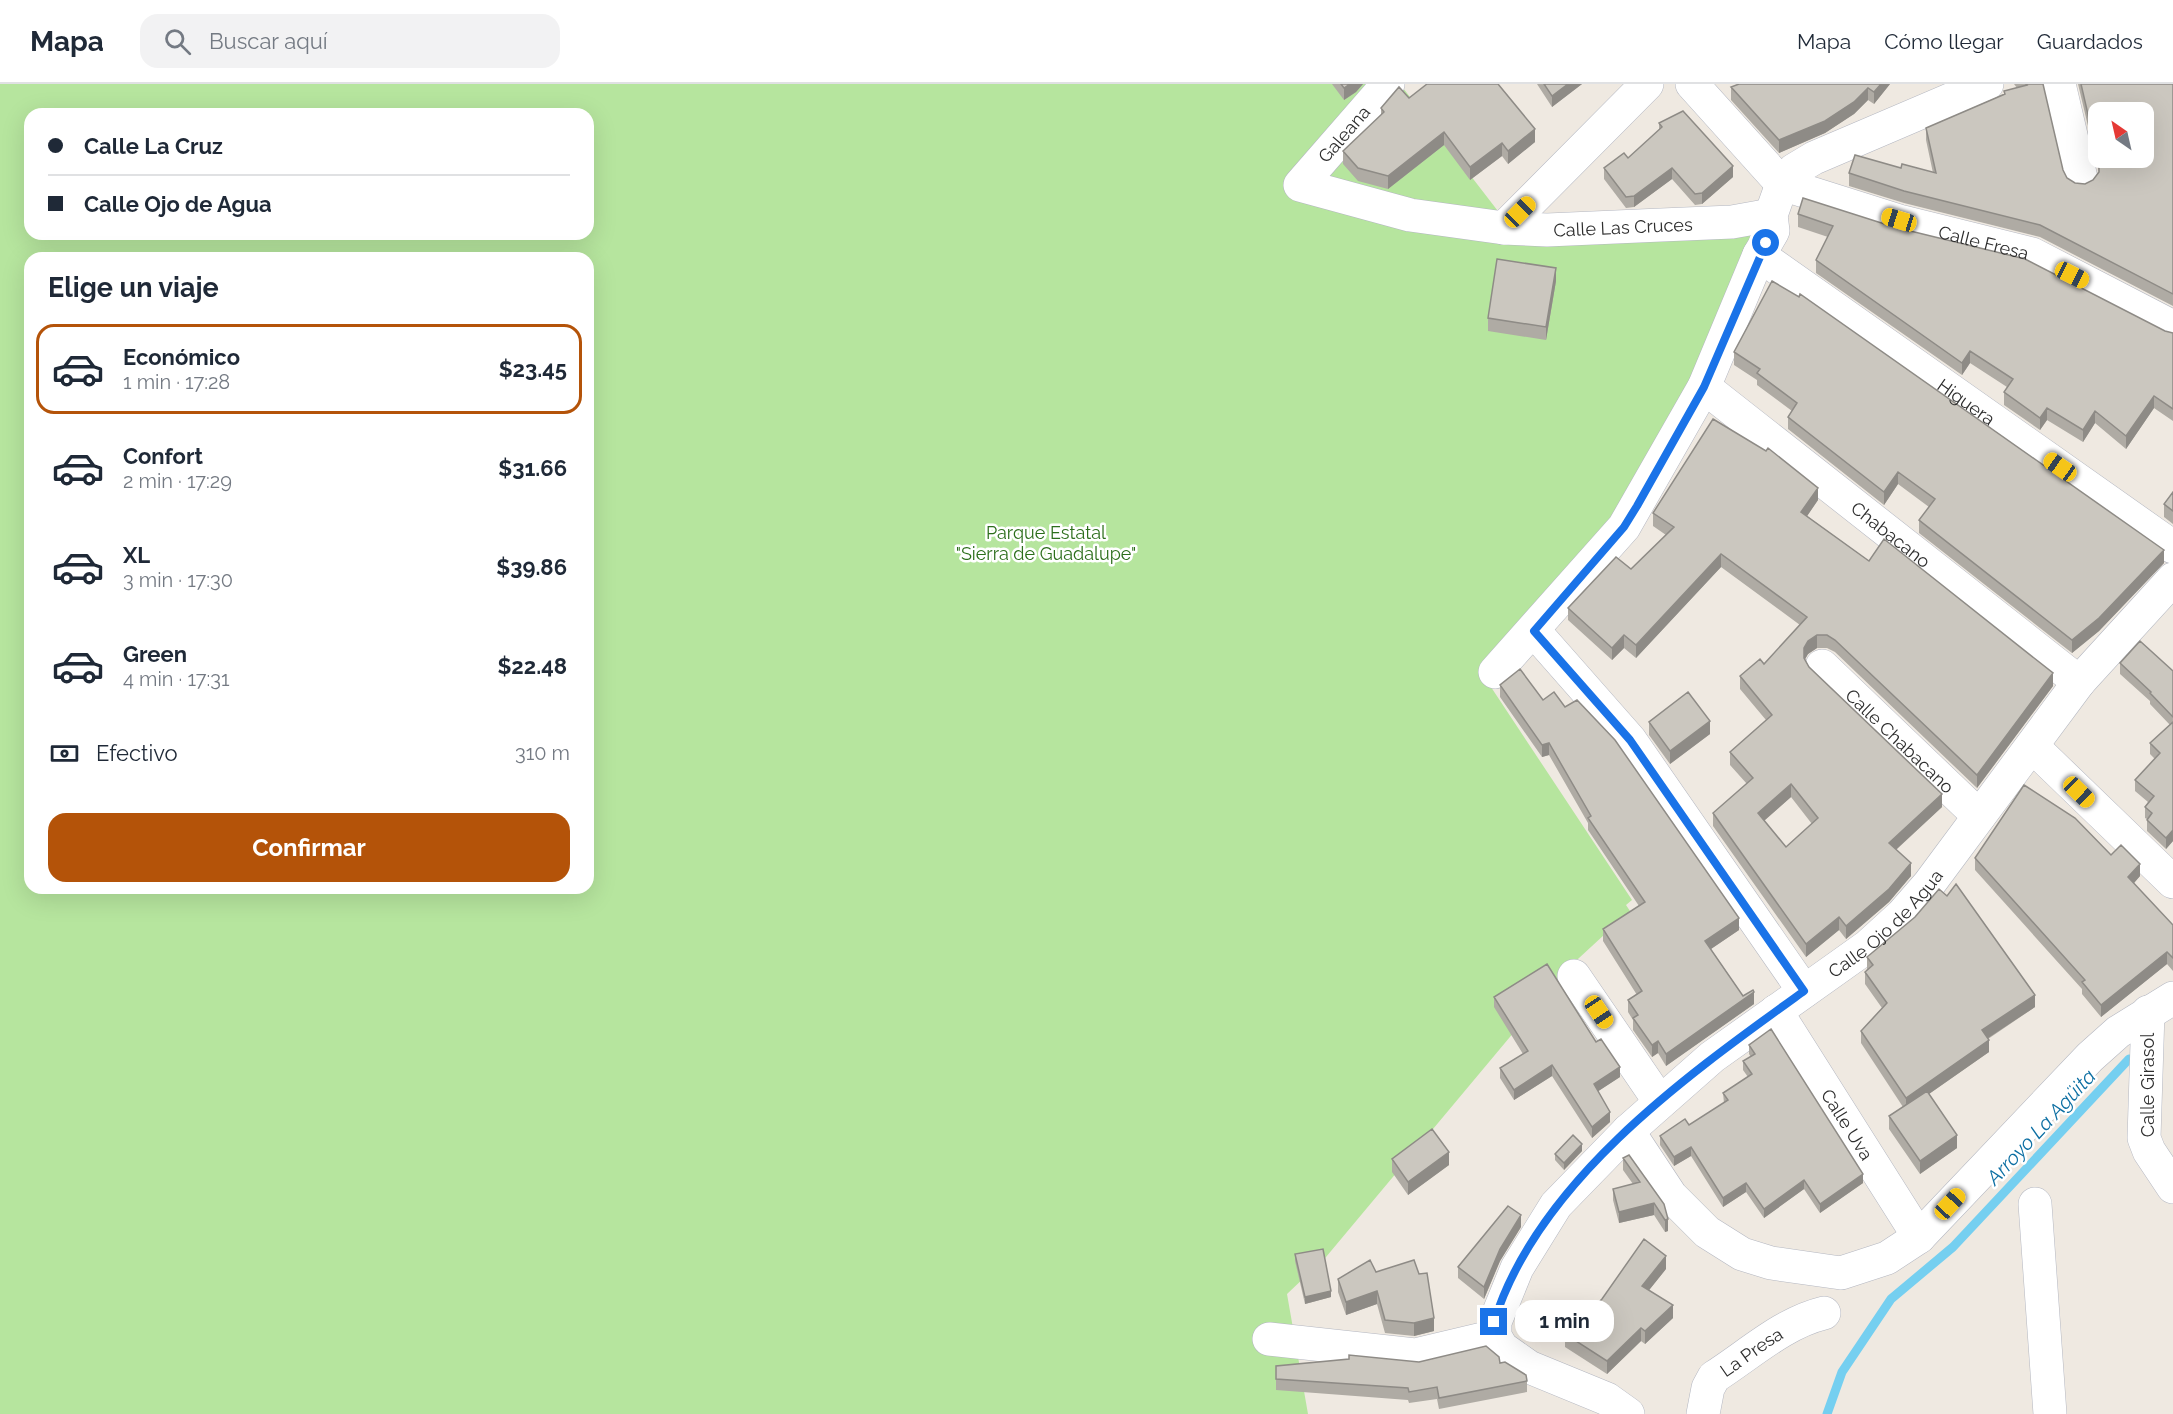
<!DOCTYPE html>
<html lang="es">
<head>
<meta charset="utf-8">
<style>
  :root { --surface:#fff; --page:#f2f2f3; --text:#1f2937; --muted:#747a83; --line:#e0e1e3; --accent:#b45309 }
  body { margin:0; font-family:Raleway,sans-serif; background:var(--page); color:var(--text); height:100vh; display:flex; flex-direction:column; font-size:22px; white-space:nowrap }
  * { box-sizing:border-box; margin:0 }
  p { font-size:20px; color:var(--muted) }
  .icon { flex:none; width:33px; height:33px; fill:none; stroke:currentColor; stroke-width:2; stroke-linecap:round; stroke-linejoin:round }
  .map { position:relative; flex:1; overflow:hidden }
  .panel { position:absolute; left:24px; top:168px; width:570px; height:642px; display:flex; flex-direction:column; background:var(--surface); border-radius:18px; box-shadow:0 6px 24px #0002 }
  .panel>* { flex:none }
  .top-card { position:absolute; left:24px; top:24px; width:570px; height:132px; border-radius:18px; box-shadow:0 6px 24px #0002; display:grid; align-content:center; height:132px; padding:0 24px; background:var(--surface) }
  .needle { width:39px; rotate:326deg }
  .controls { position:absolute; left:2088px; top:18px; display:grid; gap:12px }
  .controls a { display:grid; place-items:center; width:66px; height:66px; border-radius:12px; background:var(--surface); box-shadow:0 6px 24px #0002; font-size:30px }
  .end { position:absolute; width:27px; height:27px; margin:-14px; border:8px solid #1a73e8; background:#fff; box-shadow:0 0 0 3px #fff }
  .from { border-radius:50% }
  .bubble { position:absolute; height:42px; border-radius:18px; background:var(--surface); box-shadow:0 6px 24px #0002; font-size:20px; font-weight:700; line-height:42px; text-align:center }
  .car { position:absolute; width:18px; height:36px; margin:-18px -9px; border-radius:8px; box-shadow:0 0 4px 2px #0007; background:linear-gradient(#f5c518 24%,#345 0 40%,#f5c518 0 76%,#345 0 86%,#f5c518 0) }
  .top-card b { display:flex; align-items:center; gap:21px; height:57px; font-size:22px }
  .top-card b+b { border-top:2px solid var(--line) }
  .top-card i { width:15px; height:15px; background:var(--text) }
  ul { padding:0; list-style:none }
  li { display:flex; align-items:center; gap:18px; height:90px; margin:0 12px 9px; padding:0 12px; border:3px solid transparent; border-radius:18px }
  li div { flex:1 }
  li b { display:block; font-size:22px }
  li em { font-style:normal; font-weight:700 }
  li.active { border-color:var(--accent) }
  li>.icon { width:54px; height:54px; stroke-width:1.5 }
  h2 { padding:0 24px; font-size:27px; line-height:72px }
  .pay { display:flex; align-items:center; gap:15px; height:66px; padding:0 24px; font-size:22px }
  .pay p { margin-inline-start:auto }
  .action { display:flex; gap:12px; margin-top:auto; padding:12px 24px }
  .action a { flex:1; height:69px; border-radius:18px; background:var(--accent); color:#fff; font-size:24px; font-weight:700; line-height:69px; text-align:center }
  header { display:flex; align-items:center; gap:36px; box-sizing:border-box; height:84px; padding:0 30px; background:var(--surface); border-bottom:2px solid var(--line) }
  header strong { font-size:28px }
  nav { display:flex; gap:33px; margin-inline-start:auto; font-size:21px }
  .search { width:420px; height:54px; background:var(--page); display:flex; align-items:center; gap:15px; box-sizing:border-box; padding:0 21px; border-radius:18px; color:var(--muted); font-size:22px }
  .map>svg:first-child { display:block }
</style>
</head>
<body>
<header>
<strong>Mapa</strong>
<div class="search"><svg class="icon" aria-label="search" viewBox="0 0 24 24"><circle cx="10" cy="10" r="6"/><path d="M15 15l6 6"/></svg>Buscar aquí</div>
<nav><a>Mapa</a><a>Cómo llegar</a><a>Guardados</a></nav>
</header>
<div class="map">
<svg width="2173" height="1330" viewBox="0 0 2173 1330">
  <rect width="100%" height="100%" fill="#efe9e1"/>
  <!-- grass -->
  <path fill="#b6e59e" fill-rule="evenodd" d="M0 0H1400L1521 157 1754 143 1722 250 1630 424 1485 594 1632 816 1626 821 1630 827 1566 886 1326 1173 1287 1210 1308 1330H0ZM30 30H588V150H30ZM30 174H588V804H30Z"/>
  <g fill="none" stroke-linecap="round" stroke-linejoin="round">
    <!-- stream -->
    <path stroke="#75cff0" stroke-width="9" d="M1827 1330 1842 1288 1891 1215 1953 1163 2129 975"/>
    <!-- minor casing -->
    <g stroke="#b4b7c1" stroke-width="34">
      <g id="minor">
        <path id="s1" d="M1388 0 1300 101 1410 131 1504 144 1547 146 1661 141 1732 138 1771 131"/>
        <path d="M1692 0 1782 100"/>
        <path d="M2059 0 2081 94"/>
        <path id="s2" d="M1782 100 1899 137 2032 170 2173 243"/>
        <path d="M1504 144 1647 0"/>
        <path id="s3" d="M1759 171 2173 463"/>
        <path id="s4" d="M1704 303 2079 598"/>
        <path d="M1534 547 1630 656 1804 907"/>
        <path id="s5" d="M1822 582 1979 732"/>
        <path d="M1495 588 1624 443 1704 303 1759 171 1773 147 1771 131 1782 100 1794 86 1814 74 1987 0"/>
        <path d="M2032 662 2173 798"/>
        <path d="M1574 892 1660 1018"/>
        <path id="s6" d="M1776 927 1919 1153"/>
        <path d="M2148 928 2144 1054 2149 1067 2173 1103"/>
        <path d="M1628 1047 1671 1112 1707 1148 1742 1170 1771 1179 1841 1189 1887 1174 1919 1153 2090 973 2118 948 2173 914"/>
        <path d="M2035 1120 2050 1330"/>
        <path d="M1269 1255 1415 1271 1495 1252"/>
        <path id="s7" d="M1628 1330 1607 1315 1529 1283 1502 1264 1495 1252V1238L1517 1184 1556 1121 1628 1047 1712 973 1868 862 1902 831 1929 800 2079 598 2173 495"/>
        <path id="s8" d="M1703 1330 1708 1304 1714 1293C1750 1270 1783 1239 1824 1229"/>
      </g>
    </g>
    <!-- minor -->
    <use href="#minor" stroke="#fff" stroke-width="33"/>
  </g>
  <!-- wall -->
  <path fill="#afaba4" fill-rule="evenodd" d="M1332 0H1363L1356 8 1344 16Z
    M1537 0H1582L1552 23Z
    M1739 0H1890L1874 20 1868 16 1854 30 1825 49 1779 69 1731 16V3Z
    M2014 0H2043L2063 86 2067 94 2075 99 2085 100 2093 96 2099 88 2078 0H2173V222L2040 153 1904 119 1849 102V89L1901 84 1933 89 1926 56V44L2004 10V7L2017 4Z
    M1409 14 1535 58 1508 80 1502 72 1470 96 1444 61 1388 105 1358 97 1343 80V67L1381 31V24Z
    M1659 39 1733 93 1702 120 1695 121 1672 95 1634 123 1626 124 1604 95V84L1628 74 1659 46Z
    M1798 130 2165 247 2173 249V337L2154 324 2126 365 2095 339 2083 358 2047 336 2040 346 2004 321V308L2007 303 1970 279 1962 291 1816 189V176L1828 153 1798 143Z
    M1556 197 1546 256 1488 247V234Z
    M1734 268 2164 479 2099 547 2072 569 1919 449V436L1929 423 1898 400 1884 421 1788 345V333L1792 327 1757 301V296L1734 281Z
    M2173 408V440L2164 433V420Z
    M1818 416 1807 432 1869 477 2053 602 1977 704 1835 568 1827 564H1817L1808 570 1805 575 1809 583 1942 723 1896 766 1911 792 1889 818 1846 855 1839 846 1806 873 1713 742V729L1747 700 1730 681V668L1766 636 1740 605V592L1764 580 1800 541 1721 483 1636 574 1624 564 1612 576 1568 536V524L1631 485 1666 451 1653 442V429ZM1791 713 1812 740 1786 763 1764 737Z
    M2120 579 2173 587V757L2166 765 2147 747V735L2145 734V723L2148 718 2135 707V696L2155 675 2150 670V659L2170 641 2150 620V617L2120 590Z
    M1500 601 1565 623 1739 846 1711 865 1743 912 1754 920 1666 982 1658 969 1652 973 1633 946V936L1628 928V916L1637 911 1603 857V845L1639 822 1588 746V739L1549 671 1542 673 1500 613Z
    M1649 638 1710 650 1670 680 1649 651Z
    M2111 771 2140 792 2133 800 2173 841V887L2167 880 2101 933 2082 910V905L1975 786V774Z
    M1867 873 2035 923 1988 955 1989 968 1929 1010 1957 1064 1920 1090 1889 1045V1032L1903 1023 1861 959V947L1882 924 1865 900V888L1867 885Z
    M1494 913 1596 958 1620 993 1598 1007 1610 1038 1592 1054 1552 992 1514 1016 1500 994V984L1523 970 1494 923Z
    M1749 961 1863 1099 1820 1129 1804 1105 1764 1134 1746 1108 1723 1123 1691 1072 1674 1082 1660 1061V1052L1689 1041 1724 1019 1723 1009 1748 993 1743 986V977L1751 973 1749 970Z
    M1582 1067 1564 1086 1555 1076V1070Z
    M1623 1074 1664 1120 1668 1147 1665 1148 1654 1131 1619 1139 1613 1116V1105L1633 1100 1623 1086Z
    M1392 1075 1449 1081 1408 1111 1392 1088Z
    M1521 1143 1500 1177 1484 1215 1458 1194V1183Z
    M1295 1170 1331 1213 1305 1220 1295 1177Z
    M1666 1185 1649 1206 1673 1234 1645 1260 1641 1257 1607 1290 1565 1263V1250Z
    M1376 1188 1434 1247 1414 1252 1385 1249 1377 1220 1346 1231 1338 1208V1195Z
    M1500 1279 1527 1297V1308L1439 1325 1437 1315 1409 1319 1408 1316 1276 1306V1282Z"/>
  <!-- shaded-wall -->
  <path fill="#8e8b86" d="M1350 0H1363L1356 8 1344 16V4Z
    M1568 0H1582L1552 23V12Z
    M1881 0H1890L1874 20V8Z
    M1868 4V16L1854 30 1825 49 1779 69V56Z
    M1535 45V58L1508 80V67Z
    M1444 48V61L1388 105V92Z
    M1502 59V72L1470 96V83Z
    M1733 82V93L1702 120V109Z
    M1672 84V95L1634 123V112Z
    M1556 184V197L1546 256V243Z
    M1970 267V279L1962 291V279Z
    M2154 312V324L2126 365V352Z
    M2047 324V336L2040 346V334Z
    M2095 327V339L2083 358V346Z
    M1898 388V400L1884 421V408Z
    M1818 404V416L1801 441V428Z
    M2164 466V479L2099 547 2072 569V556Z
    M1721 470V483L1636 574V561Z
    M1624 551V564L1612 576V564Z
    M1817 551V564L1808 570 1804 577V564L1808 557Z
    M2053 589V602L1977 704V691Z
    M1710 637V650L1670 680V667Z
    M1549 659V671L1542 673V661Z
    M1791 700V713L1758 742V729Z
    M1942 710V723L1889 772V759Z
    M2173 746V757L2166 765V754Z
    M1911 779V792L1889 818 1846 855V842Z
    M2140 780V792L2128 806V793Z
    M1839 833V846L1806 873V860Z
    M1739 834V846L1705 869V857Z
    M2167 868V880L2101 933V921Z
    M1754 908V920L1666 982V970Z
    M2035 911V923L1982 958V946Z
    M1989 956V968L1906 1026V1014Z
    M1658 957V969L1652 973V961Z
    M1552 981V992L1514 1016V1006Z
    M1620 983V993L1594 1010V1000Z
    M1610 1028V1038L1592 1054V1043Z
    M1957 1051V1064L1920 1090V1077Z
    M1582 1060V1067L1564 1086V1079Z
    M1691 1063V1072L1674 1082V1073Z
    M1449 1068V1081L1408 1111V1098Z
    M1863 1090V1099L1820 1129V1120Z
    M1804 1096V1105L1764 1134V1125Z
    M1746 1099V1108L1723 1123V1114Z
    M1654 1119V1131L1619 1139V1128Z
    M1521 1131V1143L1500 1177 1484 1215V1203L1500 1165Z
    M1668 1135V1147L1665 1148V1136Z
    M1666 1172V1185L1642 1215V1202Z
    M1331 1207V1213L1305 1220V1213Z
    M1377 1207V1220L1346 1231V1218Z
    M1673 1221V1234L1645 1260V1247Z
    M1434 1234V1247L1414 1252V1239Z
    M1641 1244V1257L1607 1290V1277Z"/>
  <!-- building -->
  <path fill="#cbc7bf" stroke="#8e8b86" stroke-width="1.5" fill-rule="evenodd" d="M1341 0H1350L1344 4Z
    M1427 0H1498L1535 45 1508 67 1502 59 1470 83 1444 48 1388 92 1358 84 1343 67 1384 28 1381 24 1399 3 1409 14Z
    M1544 0H1568L1552 12Z
    M1739 0H1881L1874 8 1868 4 1854 18 1825 37 1779 56 1731 3Z
    M2026 0H2043L2063 86 2067 94 2075 99 2085 100 2093 96 2099 88V78L2081 0H2173V210L2040 141 1904 107 1849 89 1855 71 1901 84 1902 80 1936 89 1926 44 2005 10 2004 7 2027 1ZM2098 28H2144V74H2098Z
    M1683 27 1733 82 1702 109 1695 110 1672 84 1634 112 1626 113 1604 84 1624 69 1628 74 1662 43 1659 39Z
    M1803 114 1894 143 2025 175 2165 247 2173 249V325L2154 312 2126 352 2095 327 2083 346 2047 324 2040 334 2004 308 2013 295 1970 267 1962 279 1816 176 1833 142 1798 130Z
    M1497 175 1556 184 1546 243 1488 234Z
    M1772 197 1799 213 1800 210 2164 466 2099 534 2072 556 1919 436 1935 415 1898 388 1884 408 1788 333 1797 319 1757 289 1760 285 1734 268Z
    M1713 335 1766 367 1768 364 1818 404 1801 428 1869 477 1884 455 2053 589 1977 691 1835 556 1827 551H1817L1808 557 1804 564V574L1809 583 1942 710 1889 759 1911 779 1889 805 1846 842 1839 833 1806 860 1713 729 1753 694 1730 668 1772 631 1740 592 1760 575 1764 580 1807 533 1721 470 1636 561 1624 551 1612 564 1568 524 1616 473 1631 485 1674 443 1653 429ZM1791 700 1818 734 1786 763 1758 729Z
    M2173 408V427L2164 420Z
    M2140 557 2173 587V633L2150 609 2151 608 2120 579Z
    M1520 585 1543 616 1554 608 1565 623 1577 616 1615 656 1739 834 1705 857 1743 912 1753 906 1754 908 1666 970 1658 957 1652 961 1633 934 1638 931 1628 916 1642 907 1603 845 1645 818 1588 734 1591 732 1549 659 1542 661 1500 601Z
    M1688 608 1710 637 1670 667 1649 638Z
    M2173 638V746L2166 754 2147 736 2152 729 2145 723 2154 712 2135 696 2160 669 2150 659Z
    M2024 701 2075 734 2111 771 2121 761 2140 780 2128 793 2173 841V874L2167 868 2101 921 2082 898 2085 896 1975 774Z
    M1956 800 2035 911 1982 946 1989 956 1906 1014 1861 947 1887 919 1865 888 1873 881 1867 873 1915 833 1939 805 1947 812Z
    M1547 880 1596 958 1601 955 1620 983 1594 1000 1610 1028 1592 1043 1552 981 1514 1006 1500 984 1528 967 1494 913Z
    M1771 945 1863 1090 1820 1120 1804 1096 1764 1125 1746 1099 1723 1114 1691 1063 1674 1073 1660 1052 1685 1035 1689 1041 1728 1016 1723 1009 1752 990 1743 977 1755 970 1749 961Z
    M1927 1007 1957 1051 1920 1077 1889 1032Z
    M1432 1045 1449 1068 1408 1098 1392 1075Z
    M1573 1051 1582 1060 1564 1079 1555 1070Z
    M1629 1071 1664 1120 1668 1135 1665 1136 1654 1119 1619 1128 1613 1105 1640 1098 1623 1074Z
    M1508 1122 1521 1131 1500 1165 1484 1203 1458 1183Z
    M1644 1155 1666 1172 1642 1202 1673 1221 1645 1247 1641 1244 1607 1277 1565 1250 1602 1215Z
    M1323 1165 1331 1207 1305 1213 1295 1170Z
    M1370 1176 1376 1188 1414 1176 1419 1190 1427 1189 1434 1234 1414 1239 1385 1236 1377 1207 1346 1218 1338 1195Z
    M1486 1262 1499 1273 1500 1279 1505 1278 1526 1291 1527 1297 1439 1314 1437 1303 1409 1308 1408 1304 1276 1295V1282L1349 1275V1271L1419 1278Z"/>
  <g fill="none" stroke-linecap="round" stroke-linejoin="round">
    <!-- route -->
    <path stroke="#1a73e8" stroke-width="8" d="M1494 1238C1538 1096 1689 990 1804 907L1630 656 1534 547 1624 443 1637 422 1704 303 1766 159"/>
  </g>
  <g text-anchor="middle" dominant-baseline="central" stroke-width="5" stroke-linejoin="round" paint-order="stroke">
    <!-- street labels -->
    <g font-size="18" fill="#2e2e2e" stroke="#fff">
      <text transform="translate(1344 50) rotate(-49)">Galeana</text>
      <text stroke="none"><textPath href="#s1" startOffset="462">Calle Las Cruces</textPath></text>
      <text stroke="none"><textPath href="#s2" startOffset="210">Calle Fresa</textPath></text>
      <text stroke="none"><textPath href="#s3" startOffset="254">Higuera</textPath></text>
      <text stroke="none"><textPath href="#s4" startOffset="238">Chabacano</textPath></text>
      <text stroke="none"><textPath href="#s5" startOffset="108">Calle Chabacano</textPath></text>
      <text stroke="none"><textPath href="#s7" startOffset="738">Calle Ojo de Agua</textPath></text>
      <text transform="translate(2147 1001) rotate(-90)">Calle Girasol</text>
      <text stroke="none"><textPath href="#s6" startOffset="134">Calle Uva</textPath></text>
      <text stroke="none"><textPath href="#s8" startOffset="84">La Presa</textPath></text>
    </g>
    <!-- park labels -->
    <g font-size="18" fill="#2c6e1b" stroke="#fff">
      <text x="1046" y="448">Parque Estatal<tspan x="1046" dy="21">"Sierra de Guadalupe"</tspan></text>
    </g>
    <!-- water labels -->
    <g font-size="20" font-style="italic" fill="#0d6fa3" stroke="#fff">
      <text transform="translate(2041 1043) rotate(-47)">Arroyo La Agüita</text>
    </g>
  </g>
</svg>
<div class="controls">
<a><svg class="needle" viewBox="-14 -14 28 28"><path d="M0-13l5 13h-10z" fill="#e53935"/><path d="M0 13l5-13h-10z" fill="#747a83"/></svg></a>
</div>
<i class="end from" style="left:1766px;top:159px"></i>
<i class="end" style="left:1494px;top:1238px"></i>
<div class="bubble" style="left:1515px;top:1216px;width:99px">1 min</div>
<i class="car" style="left:1520px;top:128px;rotate:45deg"></i>
<i class="car" style="left:1899px;top:136px;rotate:287deg"></i>
<i class="car" style="left:2072px;top:191px;rotate:117deg"></i>
<i class="car" style="left:2060px;top:383px;rotate:305deg"></i>
<i class="car" style="left:2079px;top:708px;rotate:134deg"></i>
<i class="car" style="left:1599px;top:928px;rotate:146deg"></i>
<i class="car" style="left:1950px;top:1120px;rotate:43deg"></i>
<div class="top-card">
<b><i class="from"></i>Calle La Cruz</b>
<b><i></i>Calle Ojo de Agua</b>
</div>
<section class="panel">
<h2>Elige un viaje</h2>
<ul>
<li class="active"><svg class="icon" aria-label="car" viewBox="0 0 24 24"><path d="M5 17H2v-5l4-1 3-4h7l3 4 3 1v5h-3M9 17h6M6 11h13"/><circle cx="7" cy="17" r="2"/><circle cx="17" cy="17" r="2"/></svg><div><b>Económico</b><p>1 min · 17:28</p></div><em>$23.45</em></li>
<li><svg class="icon" aria-label="car" viewBox="0 0 24 24"><path d="M5 17H2v-5l4-1 3-4h7l3 4 3 1v5h-3M9 17h6M6 11h13"/><circle cx="7" cy="17" r="2"/><circle cx="17" cy="17" r="2"/></svg><div><b>Confort</b><p>2 min · 17:29</p></div><em>$31.66</em></li>
<li><svg class="icon" aria-label="car" viewBox="0 0 24 24"><path d="M5 17H2v-5l4-1 3-4h7l3 4 3 1v5h-3M9 17h6M6 11h13"/><circle cx="7" cy="17" r="2"/><circle cx="17" cy="17" r="2"/></svg><div><b>XL</b><p>3 min · 17:30</p></div><em>$39.86</em></li>
<li><svg class="icon" aria-label="car" viewBox="0 0 24 24"><path d="M5 17H2v-5l4-1 3-4h7l3 4 3 1v5h-3M9 17h6M6 11h13"/><circle cx="7" cy="17" r="2"/><circle cx="17" cy="17" r="2"/></svg><div><b>Green</b><p>4 min · 17:31</p></div><em>$22.48</em></li>
</ul>
<div class="pay"><svg class="icon" aria-label="cash" viewBox="0 0 24 24"><path d="M3 7h18v10H3z"/><circle cx="12" cy="12" r="2"/></svg>Efectivo<p>310 m</p></div>
<div class="action"><a>Confirmar</a></div>
</section>
</div>
</body>
</html>
